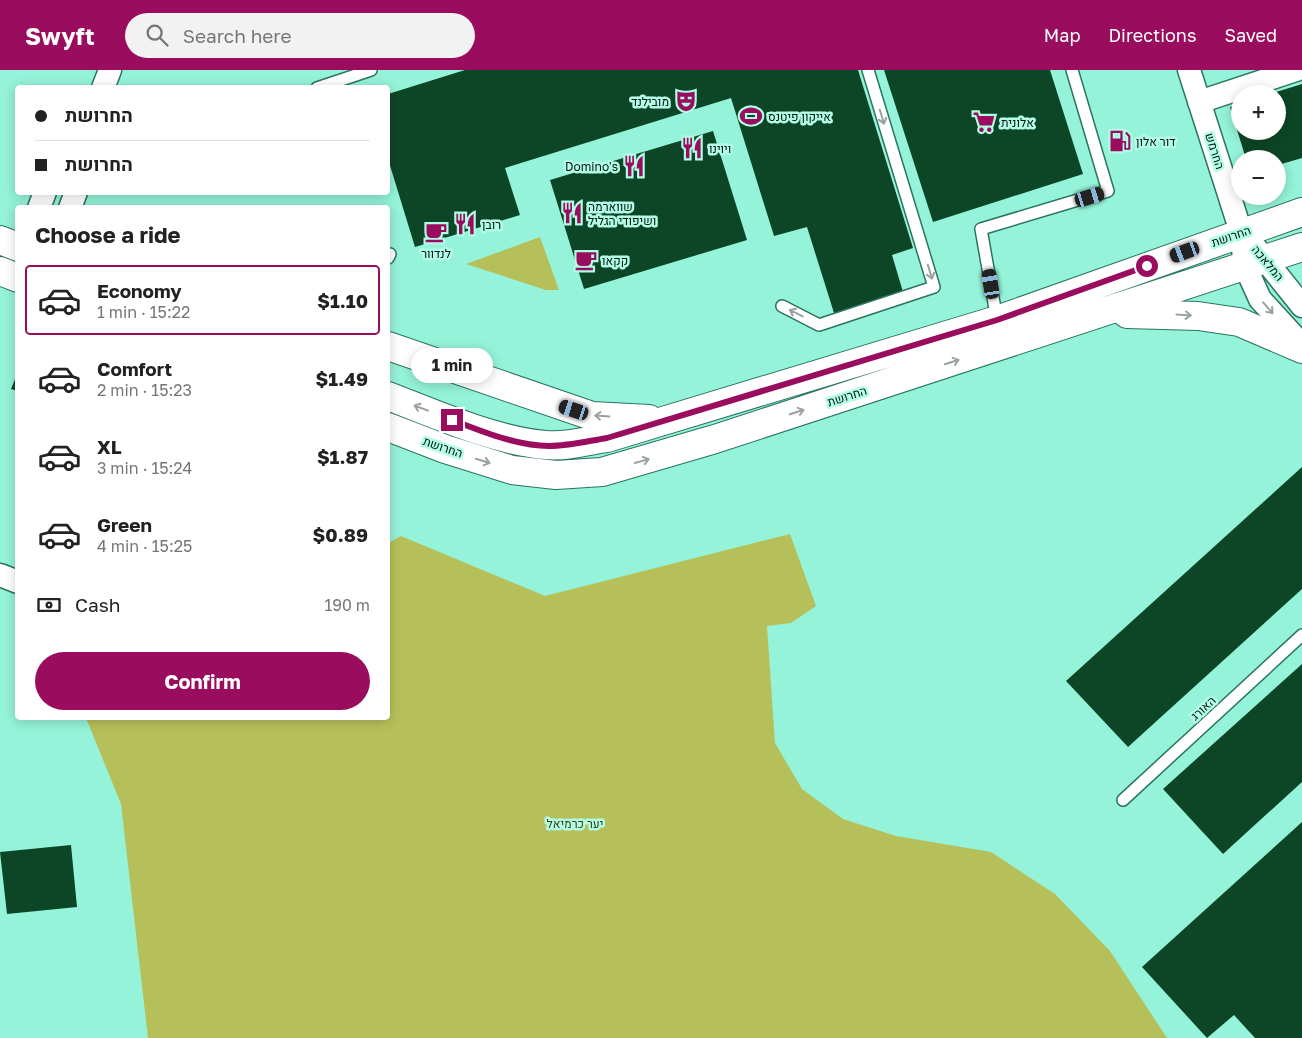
<!DOCTYPE html>
<html lang="en">
<head>
<meta charset="utf-8">
<style>
  :root { --surface:#fff; --page:#f2f2f2; --text:#222; --muted:#767676; --line:#e0e0e0; --accent:#9a0d5e }
  body { margin:0; font-family:"Golos Text",Heebo,sans-serif; background:var(--page); color:var(--text); height:100vh; display:flex; flex-direction:column; font-size:19px; white-space:nowrap }
  * { box-sizing:border-box; margin:0 }
  p { font-size:16px; color:var(--muted) }
  .icon { flex:none; width:28px; height:28px; fill:none; stroke:currentColor; stroke-width:2; stroke-linecap:round; stroke-linejoin:round }
  .map { position:relative; flex:1; overflow:hidden }
  .panel { position:absolute; left:15px; top:135px; width:375px; height:515px; display:flex; flex-direction:column; background:var(--surface); border-radius:5px; box-shadow:0 2px 12px #0003 }
  .panel>* { flex:none }
  .guide { position:absolute; left:15px; top:15px; width:375px; height:110px; border-radius:5px; box-shadow:0 2px 12px #0003; display:grid; align-content:center; height:110px; padding:0 20px; background:var(--surface) }
  .buttons { position:absolute; left:1231px; top:15px; display:grid; gap:10px }
  .buttons a { display:grid; place-items:center; width:55px; height:55px; border-radius:50%; background:var(--surface); box-shadow:0 2px 12px #0003; font-size:25px }
  .end { position:absolute; width:22px; height:22px; margin:-11px; border:6px solid #9a0d5e; background:#fff; box-shadow:0 0 0 2px #fff }
  .from { border-radius:50% }
  .bubble { position:absolute; height:35px; border-radius:18px; background:var(--surface); box-shadow:0 2px 12px #0003; font-size:16px; font-weight:700; line-height:35px; text-align:center }
  .car { position:absolute; width:15px; height:30px; margin:-15px -8px; border-radius:6px; box-shadow:0 0 4px 1px #0007; background:linear-gradient(#222 24%,#8ab4d8 0 40%,#222 0 76%,#8ab4d8 0 86%,#222 0) }
  .guide b { display:flex; align-items:center; gap:18px; height:48px; font-size:19px }
  .guide b+b { border-top:1px solid var(--line) }
  .guide i { width:12px; height:12px; background:var(--text) }
  ul { padding:0; list-style:none }
  li { display:flex; align-items:center; gap:15px; height:70px; margin:0 10px 8px; padding:0 10px; border:2px solid transparent; border-radius:5px }
  li div { flex:1 }
  li b { display:block; font-size:19px }
  li em { font-style:normal; font-weight:700 }
  li.current { border-color:var(--accent) }
  li>.icon { width:45px; height:45px; stroke-width:1.5 }
  h2 { padding:0 20px; font-size:22px; line-height:60px }
  .pay { display:flex; align-items:center; gap:12px; height:55px; padding:0 20px; font-size:19px }
  .pay p { margin-inline-start:auto }
  .action { display:flex; gap:10px; margin-top:auto; padding:10px 20px }
  .action a { flex:1; height:58px; border-radius:30px; background:var(--accent); color:#fff; font-size:20px; font-weight:700; line-height:58px; text-align:center }
  header { display:flex; align-items:center; gap:30px; box-sizing:border-box; height:70px; padding:0 25px; background:var(--accent); color:#fff }
  header strong { font-size:24px }
  nav { display:flex; gap:28px; margin-inline-start:auto; font-size:18px }
  .search { width:350px; height:45px; background:var(--page); display:flex; align-items:center; gap:12px; box-sizing:border-box; padding:0 18px; border-radius:28px; color:var(--muted); font-size:19px }
  .map>svg:first-child { display:block }
</style>
</head>
<body>
<header>
<strong>Swyft</strong>
<div class="search"><svg class="icon" aria-label="search" viewBox="0 0 24 24"><circle cx="10" cy="10" r="6"/><path d="M15 15l6 6"/></svg>Search here</div>
<nav><a>Map</a><a>Directions</a><a>Saved</a></nav>
</header>
<div class="map">
<svg width="1302" height="968" viewBox="0 0 1302 968">
  <rect width="100%" height="100%" fill="#94f3d8"/>
  <!-- green -->
  <path fill="#b6c05a" d="M540 167 559 220H546L466 194Z
    M790 464 816 536 791 553 767 556 775 673 802 719 843 749 896 766 991 782 1055 824 1110 881 1167 968H148L121 734 86 648H388V473L401 466 545 526Z"/>
  <!-- building -->
  <path fill="#0c4626" d="M465 0H858L913 178 892 185 903 222 834 243 807 157 774 166 731 28 505 98 520 145 415 177 388 89V24Z
    M884 0H1050L1083 104 933 152Z
    M1302 14V88L1278 95V89H1246L1230 37 1240 34V61H1278V24L1273 23Z
    M713 61 747 170 584 219 550 110Z
    M18 302V321L11 319Z
    M1302 397V519L1128 677 1066 611Z
    M1302 594V712L1223 784 1163 719Z
    M1302 752V968H1255L1234 945 1207 968 1142 897Z
    M71 775 77 837 7 844 0 782Z"/>
  <g fill="none" stroke-linecap="round" stroke-linejoin="round">
    <!-- service casing -->
    <g stroke="#2a7461" stroke-width="14">
      <path id="service" d="M317 18 371 0
        M388 188 390 184
        M782 236 819 255 934 217 868 0
        M997 250 981 159 1108 121 1072 0
        M1123 730 1302 565"/>
    </g>
    <!-- minor casing -->
    <g stroke="#2a7461" stroke-width="25">
      <path id="minor" d="M1189 0 1241 162 1245 196 1260 229 1302 275
        M103 18 110 0
        M1199 32 1296 0
        M39 138 45 122
        M70 138 76 122
        M1255 177 1302 236
        M0 505 18 512"/>
    </g>
    <!-- tertiary casing -->
    <g stroke="#2a7461" stroke-width="30">
      <path id="tertiary" d="M0 170 18 177
        M0 201 18 208
        M1127 244 1198 246 1239 252 1302 279
        M388 276 592 346 649 349
        M388 326C435 344 495 371 546 375 566 377 587 371 607 368L997 250 1302 142
        M388 357 445 379 512 400 556 405 602 402 715 369 1302 177"/>
    </g>
    <!-- service -->
    <use href="#service" stroke="#fff" stroke-width="11"/>
    <!-- minor -->
    <use href="#minor" stroke="#fff" stroke-width="22"/>
    <!-- tertiary -->
    <use href="#tertiary" stroke="#fff" stroke-width="28"/>
  </g>
  <!-- one-way arrows -->
  <defs><path id="oneway-shaft" d="M-6 0H5M1.5-3L5.5 0L1.5 3" fill="none" stroke-width="1.6" stroke-linecap="round" stroke-linejoin="round" transform="scale(1.25)"/></defs>
  <g stroke="#99a29f">
    <use href="#oneway-shaft" transform="translate(882 47) rotate(73)"/>
    <use href="#oneway-shaft" transform="translate(930 202) rotate(73)"/>
    <use href="#oneway-shaft" transform="translate(1268 238) rotate(49)"/>
    <use href="#oneway-shaft" transform="translate(796 243) rotate(-153)"/>
    <use href="#oneway-shaft" transform="translate(1184 245) rotate(4)"/>
    <use href="#oneway-shaft" transform="translate(952 292) rotate(-18)"/>
    <use href="#oneway-shaft" transform="translate(421 338) rotate(-159)"/>
    <use href="#oneway-shaft" transform="translate(797 342) rotate(-18)"/>
    <use href="#oneway-shaft" transform="translate(602 346) rotate(-176)"/>
    <use href="#oneway-shaft" transform="translate(483 391) rotate(17)"/>
    <use href="#oneway-shaft" transform="translate(642 391) rotate(-15)"/>
  </g>
  <g fill="none" stroke-linecap="round" stroke-linejoin="round">
    <!-- route -->
    <path stroke="#9a0d5e" stroke-width="6" d="M452 350C481 361 517 376 549 376 569 376 588 371 607 368L997 250 1147 196"/>
  </g>
  <!-- icons -->
  <defs>
    <g id="theatre-bare" transform="scale(1.725)"><path d="M-5-5.5Q0-4 5-5.5V0Q5 5 0 6Q-5 5-5 0ZM-3.3-2.5H-1v1.5H-3.3ZM1-2.5H3.3v1.5H1ZM-2.8 1Q0 5.5 2.8 1Z" fill="#9a0d5e" stroke="#b3fce6" stroke-width="2.5" paint-order="stroke"/></g>
    <g id="stadium-bare" transform="scale(1.725)"><path d="M0-5a6.5 5 0 1 0 0 10a6.5 5 0 1 0 0-10ZM-3.5-1.8h7v3.6h-7Z" fill="#9a0d5e" stroke="#b3fce6" stroke-width="2.5" paint-order="stroke"/></g>
    <g id="supermarket-bare" transform="scale(1.725)"><path d="M-6-5.5h2.5l.6 2H6L4.5 2H-2.5L-4.4-4H-6ZM-1.5 3.2a1.3 1.3 0 1 0 .1 0ZM3 3.2a1.3 1.3 0 1 0 .1 0Z" fill="#9a0d5e" stroke="#b3fce6" stroke-width="2.5" paint-order="stroke"/></g>
    <g id="fuel-bare" transform="scale(1.725)"><path d="M-5.5-6h7V0h2V4h1.3V-2.5L3-4.5l.8-.8L6-3V5H2.5V1h-1V6h-7ZM-4.2-4.7v3.2H.2V-4.7Z" fill="#9a0d5e" stroke="#b3fce6" stroke-width="2.5" paint-order="stroke"/></g>
    <g id="restaurant-bare" transform="scale(1.725)"><path d="M-5-6h1v4h1v-4h1v4h1v-4h1v5L-1.5 .5V6h-2V.5L-5-1ZM5-6V6H3V1.5H1.5Q1.5-4 5-6Z" fill="#9a0d5e" stroke="#b3fce6" stroke-width="2.5" paint-order="stroke"/></g>
    <g id="cafe-bare" transform="scale(1.725)"><path d="M-5.5-4.5H6V0H3Q3 3.5 0 3.5H-2.5Q-5.5 3.5-5.5 0ZM3-3.2v2h1.7v-2ZM-6 4.5H4V6H-6Z" fill="#9a0d5e" stroke="#b3fce6" stroke-width="2.5" paint-order="stroke"/></g>
  </defs>
  <g fill-rule="evenodd">
    <use href="#theatre-bare" x="686" y="31"/>
    <use href="#stadium-bare" x="751" y="46"/>
    <use href="#supermarket-bare" x="984" y="52"/>
    <use href="#fuel-bare" x="1120" y="71"/>
    <use href="#restaurant-bare" x="692" y="78"/>
    <use href="#restaurant-bare" x="634" y="96"/>
    <use href="#restaurant-bare" x="572" y="143"/>
    <use href="#restaurant-bare" x="465" y="154"/>
    <use href="#cafe-bare" x="436" y="162"/>
    <use href="#cafe-bare" x="586" y="190"/>
  </g>
  <g text-anchor="middle" dominant-baseline="central" stroke-width="5" stroke-linejoin="round" paint-order="stroke">
    <!-- poi labels -->
    <g font-size="12" fill="#00160f" stroke="#b3fce6" text-anchor="start">
      <text x="669" y="31" text-anchor="end">מובילנד</text>
      <text x="768" y="46">אייקון פיטנס</text>
      <text x="1001" y="52">אלונית</text>
      <text x="1136" y="71">דור אלון</text>
      <text x="709" y="78">ויוינו</text>
      <text x="618" y="96" text-anchor="end">Domino's</text>
      <text x="588" y="136">שווארמה<tspan x="588" dy="14">ושיפודי הגליל</tspan></text>
      <text x="482" y="154">רובן</text>
      <text x="436" y="183" text-anchor="middle">לנדוור</text>
      <text x="602" y="190">קקאו</text>
    </g>
    <!-- street labels -->
    <g font-size="12" fill="#00160f" stroke="#b3fce6">
      <text transform="translate(1215 81) rotate(72)">החרמש</text>
      <text transform="translate(1231 166) rotate(-19)">החרושת</text>
      <text transform="translate(1268 193) rotate(50)">המלאכה</text>
      <text transform="translate(847 326) rotate(-18)">החרושת</text>
      <text transform="translate(443 377) rotate(19)">החרושת</text>
      <text transform="translate(1203 638) rotate(-43)">האורג</text>
    </g>
    <!-- park labels -->
    <g font-size="12" fill="#3b3f12" stroke="#b3fce6">
      <text x="575" y="753">יער כרמיאל</text>
    </g>
  </g>
</svg>
<div class="buttons">
<a>+</a>
<a>−</a>
</div>
<i class="end from" style="left:1147px;top:196px"></i>
<i class="end" style="left:452px;top:350px"></i>
<div class="bubble" style="left:411px;top:278px;width:82px">1 min</div>
<i class="car" style="left:1090px;top:127px;rotate:73deg"></i>
<i class="car" style="left:1185px;top:182px;rotate:250deg"></i>
<i class="car" style="left:991px;top:214px;rotate:351deg"></i>
<i class="car" style="left:574px;top:340px;rotate:288deg"></i>
<div class="guide">
<b><i class="from"></i>החרושת</b>
<b><i></i>החרושת</b>
</div>
<section class="panel">
<h2>Choose a ride</h2>
<ul>
<li class="current"><svg class="icon" aria-label="car" viewBox="0 0 24 24"><path d="M5 17H2v-5l4-1 3-4h7l3 4 3 1v5h-3M9 17h6M6 11h13"/><circle cx="7" cy="17" r="2"/><circle cx="17" cy="17" r="2"/></svg><div><b>Economy</b><p>1 min · 15:22</p></div><em>$1.10</em></li>
<li><svg class="icon" aria-label="car" viewBox="0 0 24 24"><path d="M5 17H2v-5l4-1 3-4h7l3 4 3 1v5h-3M9 17h6M6 11h13"/><circle cx="7" cy="17" r="2"/><circle cx="17" cy="17" r="2"/></svg><div><b>Comfort</b><p>2 min · 15:23</p></div><em>$1.49</em></li>
<li><svg class="icon" aria-label="car" viewBox="0 0 24 24"><path d="M5 17H2v-5l4-1 3-4h7l3 4 3 1v5h-3M9 17h6M6 11h13"/><circle cx="7" cy="17" r="2"/><circle cx="17" cy="17" r="2"/></svg><div><b>XL</b><p>3 min · 15:24</p></div><em>$1.87</em></li>
<li><svg class="icon" aria-label="car" viewBox="0 0 24 24"><path d="M5 17H2v-5l4-1 3-4h7l3 4 3 1v5h-3M9 17h6M6 11h13"/><circle cx="7" cy="17" r="2"/><circle cx="17" cy="17" r="2"/></svg><div><b>Green</b><p>4 min · 15:25</p></div><em>$0.89</em></li>
</ul>
<div class="pay"><svg class="icon" aria-label="cash" viewBox="0 0 24 24"><path d="M3 7h18v10H3z"/><circle cx="12" cy="12" r="2"/></svg>Cash<p>190 m</p></div>
<div class="action"><a>Confirm</a></div>
</section>
</div>
</body>
</html>
